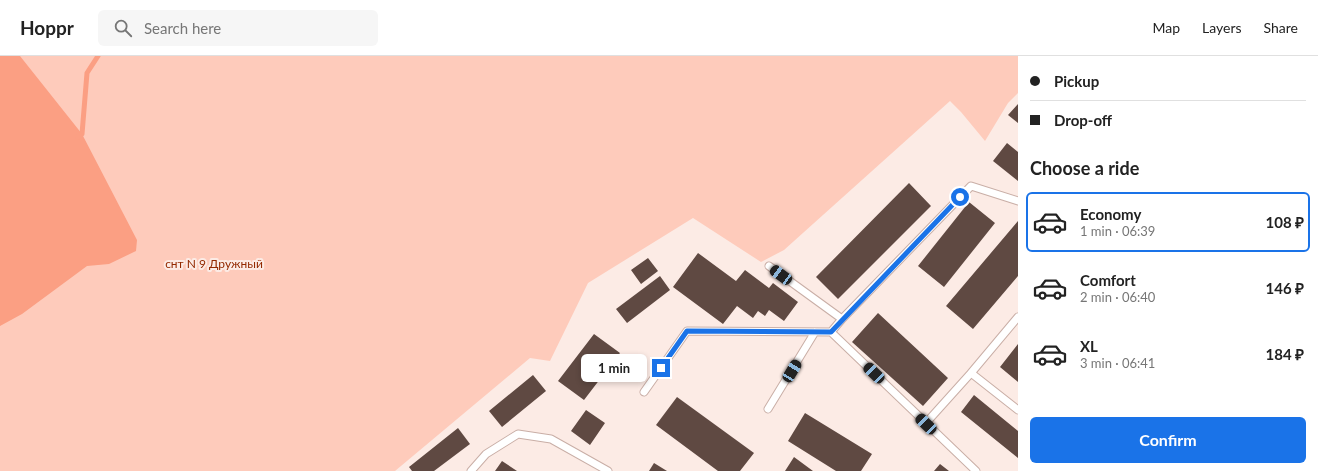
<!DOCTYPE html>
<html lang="en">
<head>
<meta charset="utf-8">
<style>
  :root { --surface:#fff; --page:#f6f6f6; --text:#222; --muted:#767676; --line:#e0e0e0; --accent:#1a73e8 }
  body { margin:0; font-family:Lato,sans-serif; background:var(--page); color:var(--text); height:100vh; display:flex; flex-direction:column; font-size:15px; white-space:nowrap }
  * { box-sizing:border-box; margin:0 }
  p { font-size:13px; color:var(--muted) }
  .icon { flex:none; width:22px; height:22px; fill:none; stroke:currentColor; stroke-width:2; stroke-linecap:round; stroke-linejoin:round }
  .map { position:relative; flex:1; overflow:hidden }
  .details { display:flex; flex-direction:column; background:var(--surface); width:300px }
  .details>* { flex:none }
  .hud { display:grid; align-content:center; height:88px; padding:0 12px; background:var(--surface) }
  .end { position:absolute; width:18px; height:18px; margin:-9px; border:5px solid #1a73e8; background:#fff; box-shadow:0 0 0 2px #fff }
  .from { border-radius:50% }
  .bubble { position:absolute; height:28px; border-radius:6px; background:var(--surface); box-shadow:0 2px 6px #0003; font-size:13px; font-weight:700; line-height:28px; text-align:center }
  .car { position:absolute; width:12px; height:24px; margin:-12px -6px; border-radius:5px; box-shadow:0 0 3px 1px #0007; background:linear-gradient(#222 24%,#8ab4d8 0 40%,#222 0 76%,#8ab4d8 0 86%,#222 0) }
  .hud b { display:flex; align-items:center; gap:14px; height:38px; font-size:15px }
  .hud b+b { border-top:1px solid var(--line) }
  .hud i { width:10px; height:10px; background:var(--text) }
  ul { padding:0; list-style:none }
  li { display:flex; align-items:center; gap:12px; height:60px; margin:0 8px 6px; padding:0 4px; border:2px solid transparent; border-radius:6px }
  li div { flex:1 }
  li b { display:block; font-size:15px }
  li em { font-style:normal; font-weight:700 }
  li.selected { border-color:var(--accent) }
  li>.icon { width:36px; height:36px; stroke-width:1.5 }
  h2 { padding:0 12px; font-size:18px; line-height:48px }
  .button { display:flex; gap:8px; margin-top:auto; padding:8px 12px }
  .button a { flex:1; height:46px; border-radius:6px; background:var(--accent); color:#fff; font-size:16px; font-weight:700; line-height:46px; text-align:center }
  header { display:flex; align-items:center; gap:24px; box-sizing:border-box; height:56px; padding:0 20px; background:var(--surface); border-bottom:1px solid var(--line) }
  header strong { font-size:19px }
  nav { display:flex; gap:22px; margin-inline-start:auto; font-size:14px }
  .search { width:280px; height:36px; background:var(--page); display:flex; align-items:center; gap:10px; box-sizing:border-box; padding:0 14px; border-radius:6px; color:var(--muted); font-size:15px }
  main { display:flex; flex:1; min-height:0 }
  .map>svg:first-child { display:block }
</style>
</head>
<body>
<header>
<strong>Hoppr</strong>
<div class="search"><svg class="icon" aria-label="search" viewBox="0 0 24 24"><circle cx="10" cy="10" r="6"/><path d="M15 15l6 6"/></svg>Search here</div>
<nav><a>Map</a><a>Layers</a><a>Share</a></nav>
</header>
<main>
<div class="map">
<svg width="1018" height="415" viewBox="0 0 1018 415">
  <rect width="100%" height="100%" fill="#fcebe5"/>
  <!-- green -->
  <path fill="#fecbbb" d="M0 0H1018V37L1008 47 985 85 961 56 950 45 784 194 761 206 693 162 588 227 550 305 530 302 395 415H0Z"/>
  <!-- water -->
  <path fill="#fb9f83" d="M0 0H20L82 78 137 184 136 195 109 208 87 210 22 258 0 270Z"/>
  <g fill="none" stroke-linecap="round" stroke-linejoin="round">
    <!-- stream -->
    <path stroke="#fb9f83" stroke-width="5" d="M78 81 82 78 87 17 98 0"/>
  </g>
  <!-- building -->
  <path fill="#5f4942" d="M1018 48V67L1008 59Z
    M1007 87 1018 96V125L993 105Z
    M909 127 931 150 838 243 816 221Z
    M969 146 995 167 944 231 918 210Z
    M1018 165V220L973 273 946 250Z
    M698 197 736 225 745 214 769 232 773 227 798 246 784 265 769 254 765 260 758 255 753 262 737 250 723 268 673 231Z
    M648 202 658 215 641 228 631 214Z
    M660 220 670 234 627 267 616 253Z
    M878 257 948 322 923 350 852 286Z
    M594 278 620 297 584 344 558 325Z
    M1018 288V326L1000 311Z
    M533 319 546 335 502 371 489 355Z
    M974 339 1018 375V402L961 356Z
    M677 341 754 397 740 415H718L656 369Z
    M586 354 605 367 590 389 571 375Z
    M805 357 872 398 861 415H836L788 385Z
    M458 372 470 388 434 415H412L409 411Z
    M794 401 813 415H785Z
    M502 405 517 415H495Z
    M654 407 667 415H649Z
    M940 408 949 415H934Z"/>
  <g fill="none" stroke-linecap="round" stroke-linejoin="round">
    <!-- lane casing -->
    <g stroke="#c9aea6" stroke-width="9">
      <path id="lane" d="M769 210 842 263 831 276
        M842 263 971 130 1018 145
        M971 317 1018 261
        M644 336 687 275 831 276 976 415
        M768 353 815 276
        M926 367 971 317 1018 354
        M471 415 486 398 518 378 551 383 608 415"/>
    </g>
    <!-- lane -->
    <use href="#lane" stroke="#fff" stroke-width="7"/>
  </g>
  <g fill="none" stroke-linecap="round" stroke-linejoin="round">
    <!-- route -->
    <path stroke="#1a73e8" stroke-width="5" d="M661 312 687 275 831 276 960 141"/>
  </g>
  <g text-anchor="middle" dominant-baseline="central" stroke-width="4" stroke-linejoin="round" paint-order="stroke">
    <!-- park labels -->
    <g font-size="12" fill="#932900" stroke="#fcebe5">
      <text x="214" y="207">снт N 9 Дружный</text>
    </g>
  </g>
</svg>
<i class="end from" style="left:960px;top:141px"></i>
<i class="end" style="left:661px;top:312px"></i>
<div class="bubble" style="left:581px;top:298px;width:66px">1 min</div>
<i class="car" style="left:781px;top:219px;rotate:306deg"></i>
<i class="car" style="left:792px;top:315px;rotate:31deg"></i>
<i class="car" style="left:874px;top:317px;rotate:314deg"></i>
<i class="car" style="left:926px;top:368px;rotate:314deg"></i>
</div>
<section class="details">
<div class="hud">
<b><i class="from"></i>Pickup</b>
<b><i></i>Drop-off</b>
</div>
<h2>Choose a ride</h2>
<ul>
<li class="selected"><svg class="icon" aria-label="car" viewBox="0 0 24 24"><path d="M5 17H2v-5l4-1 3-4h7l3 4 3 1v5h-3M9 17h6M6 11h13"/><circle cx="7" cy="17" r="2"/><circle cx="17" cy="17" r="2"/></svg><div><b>Economy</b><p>1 min · 06:39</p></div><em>108 ₽</em></li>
<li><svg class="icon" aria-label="car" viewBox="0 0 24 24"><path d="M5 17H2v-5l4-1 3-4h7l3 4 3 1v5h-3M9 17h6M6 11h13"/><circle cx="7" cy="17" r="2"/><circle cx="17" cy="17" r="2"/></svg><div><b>Comfort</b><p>2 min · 06:40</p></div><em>146 ₽</em></li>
<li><svg class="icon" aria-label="car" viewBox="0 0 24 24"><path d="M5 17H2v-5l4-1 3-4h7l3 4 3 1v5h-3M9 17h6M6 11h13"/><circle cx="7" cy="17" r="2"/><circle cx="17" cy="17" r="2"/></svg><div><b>XL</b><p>3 min · 06:41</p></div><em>184 ₽</em></li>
</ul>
<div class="button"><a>Confirm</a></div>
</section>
</main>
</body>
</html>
